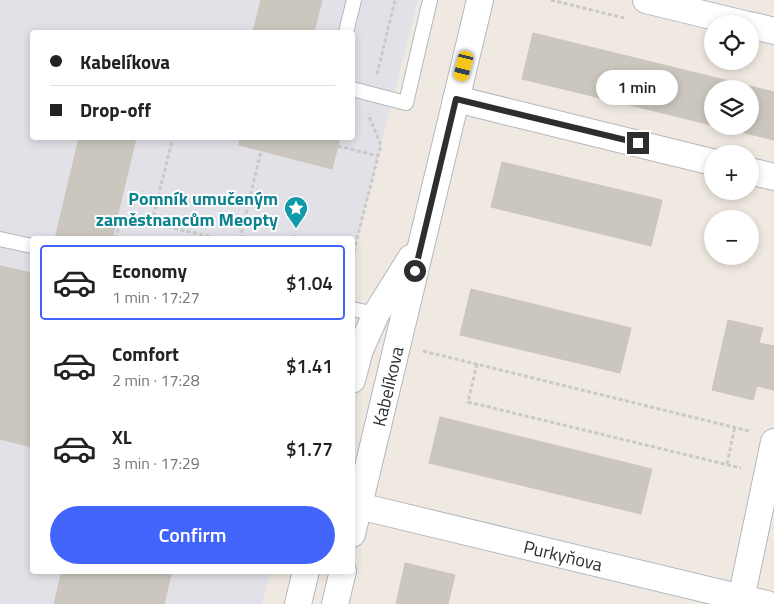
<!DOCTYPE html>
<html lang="en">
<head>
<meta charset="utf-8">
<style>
  :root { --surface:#fff; --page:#f6f6f6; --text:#222; --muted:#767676; --line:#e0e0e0; --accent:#4264fb }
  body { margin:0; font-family:"Titillium Web",sans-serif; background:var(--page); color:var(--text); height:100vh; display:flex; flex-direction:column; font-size:19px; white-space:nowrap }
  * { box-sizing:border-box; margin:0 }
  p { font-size:16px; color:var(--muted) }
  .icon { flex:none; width:28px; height:28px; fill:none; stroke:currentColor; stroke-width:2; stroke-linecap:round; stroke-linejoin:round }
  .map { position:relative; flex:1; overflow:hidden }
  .panel { position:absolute; left:30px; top:236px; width:325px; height:338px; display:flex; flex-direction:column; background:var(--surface); border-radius:5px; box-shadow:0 2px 8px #0003 }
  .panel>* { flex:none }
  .guide { position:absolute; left:30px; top:30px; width:325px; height:110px; border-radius:5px; box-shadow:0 2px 8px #0003; display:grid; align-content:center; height:110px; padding:0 20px; background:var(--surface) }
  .buttons { position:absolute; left:704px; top:15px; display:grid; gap:10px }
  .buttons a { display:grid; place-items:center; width:55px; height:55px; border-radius:50%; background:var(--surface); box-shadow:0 2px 8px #0003; font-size:25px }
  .end { position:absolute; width:22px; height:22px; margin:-11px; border:6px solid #2e2e2e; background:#fff; box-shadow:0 0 0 2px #fff }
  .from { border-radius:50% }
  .bubble { position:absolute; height:35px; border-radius:18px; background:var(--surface); box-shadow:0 2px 8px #0003; font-size:16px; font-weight:600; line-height:35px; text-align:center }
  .car { position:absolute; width:15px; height:30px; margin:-15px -8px; border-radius:6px; box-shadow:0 0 4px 1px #0007; background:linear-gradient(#f5c518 24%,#345 0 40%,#f5c518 0 76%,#345 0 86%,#f5c518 0) }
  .guide b { display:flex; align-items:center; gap:18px; height:48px; font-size:19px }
  .guide b+b { border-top:1px solid var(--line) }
  .guide i { width:12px; height:12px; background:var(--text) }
  ul { padding:9px 0 0; list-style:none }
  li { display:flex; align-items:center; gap:15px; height:75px; margin:0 10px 8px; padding:0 10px; border:2px solid transparent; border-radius:5px }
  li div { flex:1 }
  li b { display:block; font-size:19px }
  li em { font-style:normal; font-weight:600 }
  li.on { border-color:var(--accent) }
  li>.icon { width:45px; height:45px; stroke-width:1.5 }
  .button { display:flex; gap:10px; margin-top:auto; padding:10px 20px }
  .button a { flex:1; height:58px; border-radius:30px; background:var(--accent); color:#fff; font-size:20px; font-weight:600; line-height:58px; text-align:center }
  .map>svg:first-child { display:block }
</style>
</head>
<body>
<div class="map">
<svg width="774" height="604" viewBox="0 0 774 604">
  <rect width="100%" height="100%" fill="#efe9e1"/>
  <!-- industrial -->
  <path fill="#e3e1e8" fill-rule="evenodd" d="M0 0H418L353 255 352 239H32V571H271L262 604H0ZM32 32H352V138H32Z"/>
  <!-- building -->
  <path fill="#cbc7bf" stroke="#cbc5ba" d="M261 0H322L314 32H253Z
    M533 33 774 92V140L716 126H750V89H712V125L522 79Z
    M79 138H136L112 239H55Z
    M240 138H340L332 169 239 145Z
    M502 162 662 200 651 246 491 207Z
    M0 266 32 273V447L0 439Z
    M471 289 631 328 620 373 460 335Z
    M728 320 763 328 759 343 774 346V390L757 386 753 400 712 390Z
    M440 417 652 469 641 514 429 463Z
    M405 563 455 575 448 604H396Z
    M62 571H172L164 604H54Z"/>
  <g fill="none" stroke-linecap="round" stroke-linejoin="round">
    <!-- service casing -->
    <g stroke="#b4b7c1" stroke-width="16">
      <path id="service" d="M346 32 354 0
        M352 89 406 103 430 0
        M0 239 32 246
        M352 309 376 314"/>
    </g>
    <!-- minor casing -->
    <g stroke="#b4b7c1" stroke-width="28">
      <g id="minor">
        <path d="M646 0 744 24"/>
        <path d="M750 25 774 31"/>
        <path d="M456 99 712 162"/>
        <path d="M750 171 774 177"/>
        <path d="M352 380 360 350 376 314 411 258"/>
        <path id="s1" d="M359 506 767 604"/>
        <path id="s2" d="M352 534 480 0"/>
        <path d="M298 604 306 571"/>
        <path d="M335 604 343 571"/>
        <path d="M740 604 774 442"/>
      </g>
    </g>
    <!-- path -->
    <path stroke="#c9c9c9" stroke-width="3" stroke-dasharray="4 2.5" stroke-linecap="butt" d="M551 0 624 18
      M377 74 395 0
      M338 146 378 156
      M152 222 172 141
      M116 239 121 216 221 239
      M240 239 261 151
      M293 239 294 235
      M352 258 381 145 368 114
      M423 351 749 431
      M477 364 468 402 741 468
      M727 464 735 426"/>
    <!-- service -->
    <use href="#service" stroke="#fff" stroke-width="14"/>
    <!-- minor -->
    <use href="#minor" stroke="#fff" stroke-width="26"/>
  </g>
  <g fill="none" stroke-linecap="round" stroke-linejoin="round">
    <!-- route -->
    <path stroke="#2e2e2e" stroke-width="6" d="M415 271 456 99 638 143"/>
  </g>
  <!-- icons -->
  <defs>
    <g id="sight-pin" transform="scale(1.25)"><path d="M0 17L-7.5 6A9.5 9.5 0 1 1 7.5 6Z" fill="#0f9aa8" stroke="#fff"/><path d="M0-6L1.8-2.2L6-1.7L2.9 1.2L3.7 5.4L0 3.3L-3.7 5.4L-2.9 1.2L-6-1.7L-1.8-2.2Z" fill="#fff"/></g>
  </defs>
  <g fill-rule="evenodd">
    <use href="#sight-pin" x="296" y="208"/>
  </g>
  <g text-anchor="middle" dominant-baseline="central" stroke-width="4" stroke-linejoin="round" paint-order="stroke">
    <!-- culture labels -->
    <g font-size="18" font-weight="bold" fill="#0d838f" stroke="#fff" text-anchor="end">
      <text x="278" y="198">Pomník umučeným<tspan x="278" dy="21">zaměstnancům Meopty</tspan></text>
    </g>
    <!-- street labels -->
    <g font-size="18" fill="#2e2e2e" stroke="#fff">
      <text stroke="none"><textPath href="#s2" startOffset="152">Kabelíkova</textPath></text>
      <text stroke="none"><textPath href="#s1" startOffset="210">Purkyňova</textPath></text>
    </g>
  </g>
</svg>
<div class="buttons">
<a><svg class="icon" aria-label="locate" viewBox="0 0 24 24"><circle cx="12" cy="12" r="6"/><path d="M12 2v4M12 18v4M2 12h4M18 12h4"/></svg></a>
<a><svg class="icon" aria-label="layers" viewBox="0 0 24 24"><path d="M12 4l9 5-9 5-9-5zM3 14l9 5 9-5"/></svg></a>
<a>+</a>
<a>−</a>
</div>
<i class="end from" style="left:415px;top:271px"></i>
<i class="end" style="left:638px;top:143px"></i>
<div class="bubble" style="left:596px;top:70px;width:82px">1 min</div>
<i class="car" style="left:464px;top:66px;rotate:194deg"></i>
<div class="guide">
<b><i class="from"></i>Kabelíkova</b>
<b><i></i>Drop-off</b>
</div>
<section class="panel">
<ul>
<li class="on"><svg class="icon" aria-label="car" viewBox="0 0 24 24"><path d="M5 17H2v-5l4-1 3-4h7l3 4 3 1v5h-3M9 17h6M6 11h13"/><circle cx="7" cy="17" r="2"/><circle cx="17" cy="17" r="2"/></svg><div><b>Economy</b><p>1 min · 17:27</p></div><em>$1.04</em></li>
<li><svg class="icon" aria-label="car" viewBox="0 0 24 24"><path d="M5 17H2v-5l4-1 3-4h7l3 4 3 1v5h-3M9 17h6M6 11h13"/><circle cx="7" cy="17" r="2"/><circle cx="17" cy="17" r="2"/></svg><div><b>Comfort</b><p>2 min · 17:28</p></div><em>$1.41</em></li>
<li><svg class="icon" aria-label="car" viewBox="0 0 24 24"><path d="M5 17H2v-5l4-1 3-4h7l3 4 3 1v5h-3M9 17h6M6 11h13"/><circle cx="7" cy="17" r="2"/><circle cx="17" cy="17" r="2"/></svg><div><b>XL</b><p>3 min · 17:29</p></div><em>$1.77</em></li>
</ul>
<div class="button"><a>Confirm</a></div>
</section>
</div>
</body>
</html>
